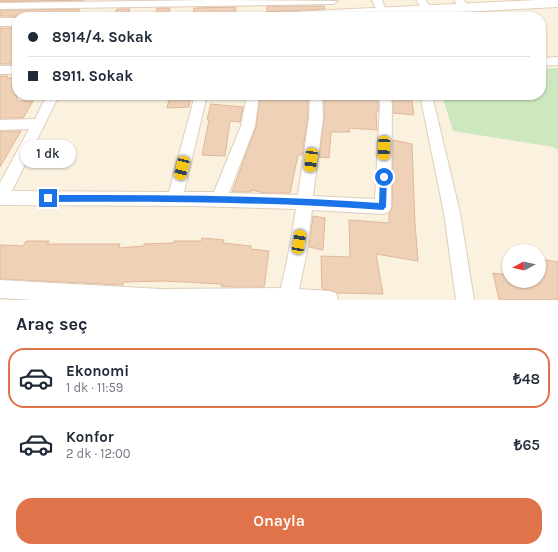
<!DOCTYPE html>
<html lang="tr">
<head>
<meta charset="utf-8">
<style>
  :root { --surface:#fff; --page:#f2f2f3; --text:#1f2937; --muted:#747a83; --line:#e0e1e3; --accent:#e07349 }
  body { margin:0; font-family:Karla,sans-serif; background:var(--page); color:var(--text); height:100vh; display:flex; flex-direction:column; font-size:15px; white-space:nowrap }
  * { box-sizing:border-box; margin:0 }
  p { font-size:13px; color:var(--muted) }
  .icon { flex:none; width:22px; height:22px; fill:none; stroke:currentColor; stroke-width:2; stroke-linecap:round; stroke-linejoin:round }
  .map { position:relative; height:300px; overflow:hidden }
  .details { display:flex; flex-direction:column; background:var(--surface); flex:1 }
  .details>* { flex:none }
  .top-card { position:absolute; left:12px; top:12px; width:534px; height:88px; border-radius:16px; box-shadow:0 1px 3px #0004; display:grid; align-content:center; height:88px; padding:0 16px; background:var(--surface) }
  .needle { width:26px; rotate:262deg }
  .buttons { position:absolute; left:502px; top:244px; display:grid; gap:8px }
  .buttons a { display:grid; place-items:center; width:44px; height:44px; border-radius:50%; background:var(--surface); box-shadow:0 1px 3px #0004; font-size:20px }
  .end { position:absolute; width:18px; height:18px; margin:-9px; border:5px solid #1a73e8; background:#fff; box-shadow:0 0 0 2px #fff }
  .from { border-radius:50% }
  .bubble { position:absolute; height:28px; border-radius:14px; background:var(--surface); box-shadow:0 1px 3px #0004; font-size:13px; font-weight:600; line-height:28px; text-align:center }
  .car { position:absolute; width:12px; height:24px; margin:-12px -6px; border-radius:5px; box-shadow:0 0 3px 1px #0007; background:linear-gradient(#f5c518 24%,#345 0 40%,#f5c518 0 76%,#345 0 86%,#f5c518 0) }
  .top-card b { display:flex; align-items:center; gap:14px; height:38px; font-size:15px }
  .top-card b+b { border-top:1px solid var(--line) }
  .top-card i { width:10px; height:10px; background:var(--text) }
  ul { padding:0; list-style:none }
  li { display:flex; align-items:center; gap:12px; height:60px; margin:0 8px 6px; padding:0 8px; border:2px solid transparent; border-radius:16px }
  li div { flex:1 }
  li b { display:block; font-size:15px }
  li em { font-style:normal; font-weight:600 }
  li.current { border-color:var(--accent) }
  li>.icon { width:36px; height:36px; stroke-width:1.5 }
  h2 { padding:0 16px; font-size:18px; line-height:48px }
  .primary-button { display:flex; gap:8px; margin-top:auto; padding:8px 16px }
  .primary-button a { flex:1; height:46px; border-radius:16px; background:var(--accent); color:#fff; font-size:16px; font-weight:600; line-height:46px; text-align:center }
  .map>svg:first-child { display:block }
</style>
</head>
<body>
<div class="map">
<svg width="558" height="300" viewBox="0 0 558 300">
  <rect width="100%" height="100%" fill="#fbf1df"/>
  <!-- green -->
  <path fill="#cde7bf" d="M558 68V150L553 147 453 131 442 95H541V69Z"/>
  <!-- building -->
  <path fill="#efd1b8" stroke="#e0b899" d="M0 0H85L0 2Z
    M267 6H324L325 9 267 12Z
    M236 7 235 14 193 16 194 8Z
    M157 8H170L169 15 155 16Z
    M80 9 75 17 0 16V10Z
    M117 9H130L127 16H114Z
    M0 28H17L16 64H0Z
    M0 76H8L6 78H17V101H33L23 118H0Z
    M170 95H191L189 107 167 108Z
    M260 95 308 96V118L302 155H298L290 193H264L251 190V192H232L256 127Z
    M324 95H377L378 104V112H376L377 130 349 128 350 132H331L329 158 319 157 324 118Z
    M392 95H411L414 115 393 113Z
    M211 104 243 107 240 122 230 121 225 156 202 155 209 120 207 119Z
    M0 131H21L0 167Z
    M393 140 412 144 415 224 418 261 376 254 383 294 338 293 329 290 322 289 321 256 350 257 349 220 389 223V214L392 207Z
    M313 216 325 218 323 250 309 247Z
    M202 238 224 240 223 243 251 246V249L269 251 264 287H232L221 286 222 284 164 281 123 282V285L0 279V245L23 246 26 241H49L47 244H120L119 248 144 246V244L174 243V241H201Z
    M539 259 558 262V300H499L493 273 509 275V281H539Z"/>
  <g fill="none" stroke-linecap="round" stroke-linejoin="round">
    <!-- street casing -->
    <g stroke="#decebc" stroke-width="2">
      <path id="street" d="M212 0 338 1 333 4 0 9V3Z
        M372 0H382L386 11 384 13H378Z
        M416 0H426L431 9 429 11H423Z
        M454 0H464L469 8 464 11 461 10Z
        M558 57V65L541 66V58Z
        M0 66H17V74H0Z
        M47 95H59L12 191 169 192 195 95H207L184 192H214L241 126 247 95H259L255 126 229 193 298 195 309 118 310 95H322L323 118 313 196 375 199 380 104 378 95H390L392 104 391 207 389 212 383 214 312 210 306 256 299 289 329 291 336 293 338 300H32L0 298V280L161 289 281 288 288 256 296 209 192 206 0 205V183L29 129 0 130V120L35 119Z
        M420 95H432L460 213 474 300H456L444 213Z"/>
    </g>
    <!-- secondary casing -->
    <g stroke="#e3cfba" stroke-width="2">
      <path id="secondary" d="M537 0H558V7L357 17H265L267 14 272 13Z
        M0 18H17V26H0Z"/>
    </g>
    <!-- street -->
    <use href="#street" fill="#fff" fill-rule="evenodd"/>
    <!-- secondary -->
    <use href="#secondary" fill="#fff" fill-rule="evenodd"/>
  </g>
  <!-- route -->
  <path fill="#1a73e8" d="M384 174 387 177 386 207 383 210C271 202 160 201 48 202L44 198 48 195C159 195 269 195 379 203L380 177Z"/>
</svg>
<div class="buttons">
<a><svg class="needle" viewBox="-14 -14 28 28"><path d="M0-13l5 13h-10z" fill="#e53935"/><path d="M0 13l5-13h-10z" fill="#747a83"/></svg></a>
</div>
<i class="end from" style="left:384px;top:177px"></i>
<i class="end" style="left:48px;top:198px"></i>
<div class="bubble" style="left:20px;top:140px;width:56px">1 dk</div>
<i class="car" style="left:384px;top:148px;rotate:182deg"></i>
<i class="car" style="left:311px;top:160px;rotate:187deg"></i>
<i class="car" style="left:182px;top:168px;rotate:194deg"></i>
<i class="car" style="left:299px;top:242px;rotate:9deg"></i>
<div class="top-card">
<b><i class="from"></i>8914/4. Sokak</b>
<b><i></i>8911. Sokak</b>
</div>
</div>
<section class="details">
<h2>Araç seç</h2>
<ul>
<li class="current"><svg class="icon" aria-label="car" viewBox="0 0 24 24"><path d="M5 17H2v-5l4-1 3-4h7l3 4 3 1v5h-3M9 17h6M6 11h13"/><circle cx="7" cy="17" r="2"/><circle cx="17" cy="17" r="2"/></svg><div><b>Ekonomi</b><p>1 dk · 11:59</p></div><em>₺48</em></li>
<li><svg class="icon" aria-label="car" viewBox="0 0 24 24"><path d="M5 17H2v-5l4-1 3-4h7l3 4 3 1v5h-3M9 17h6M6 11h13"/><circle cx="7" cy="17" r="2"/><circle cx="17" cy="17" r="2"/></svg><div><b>Konfor</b><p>2 dk · 12:00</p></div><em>₺65</em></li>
</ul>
<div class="primary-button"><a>Onayla</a></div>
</section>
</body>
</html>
